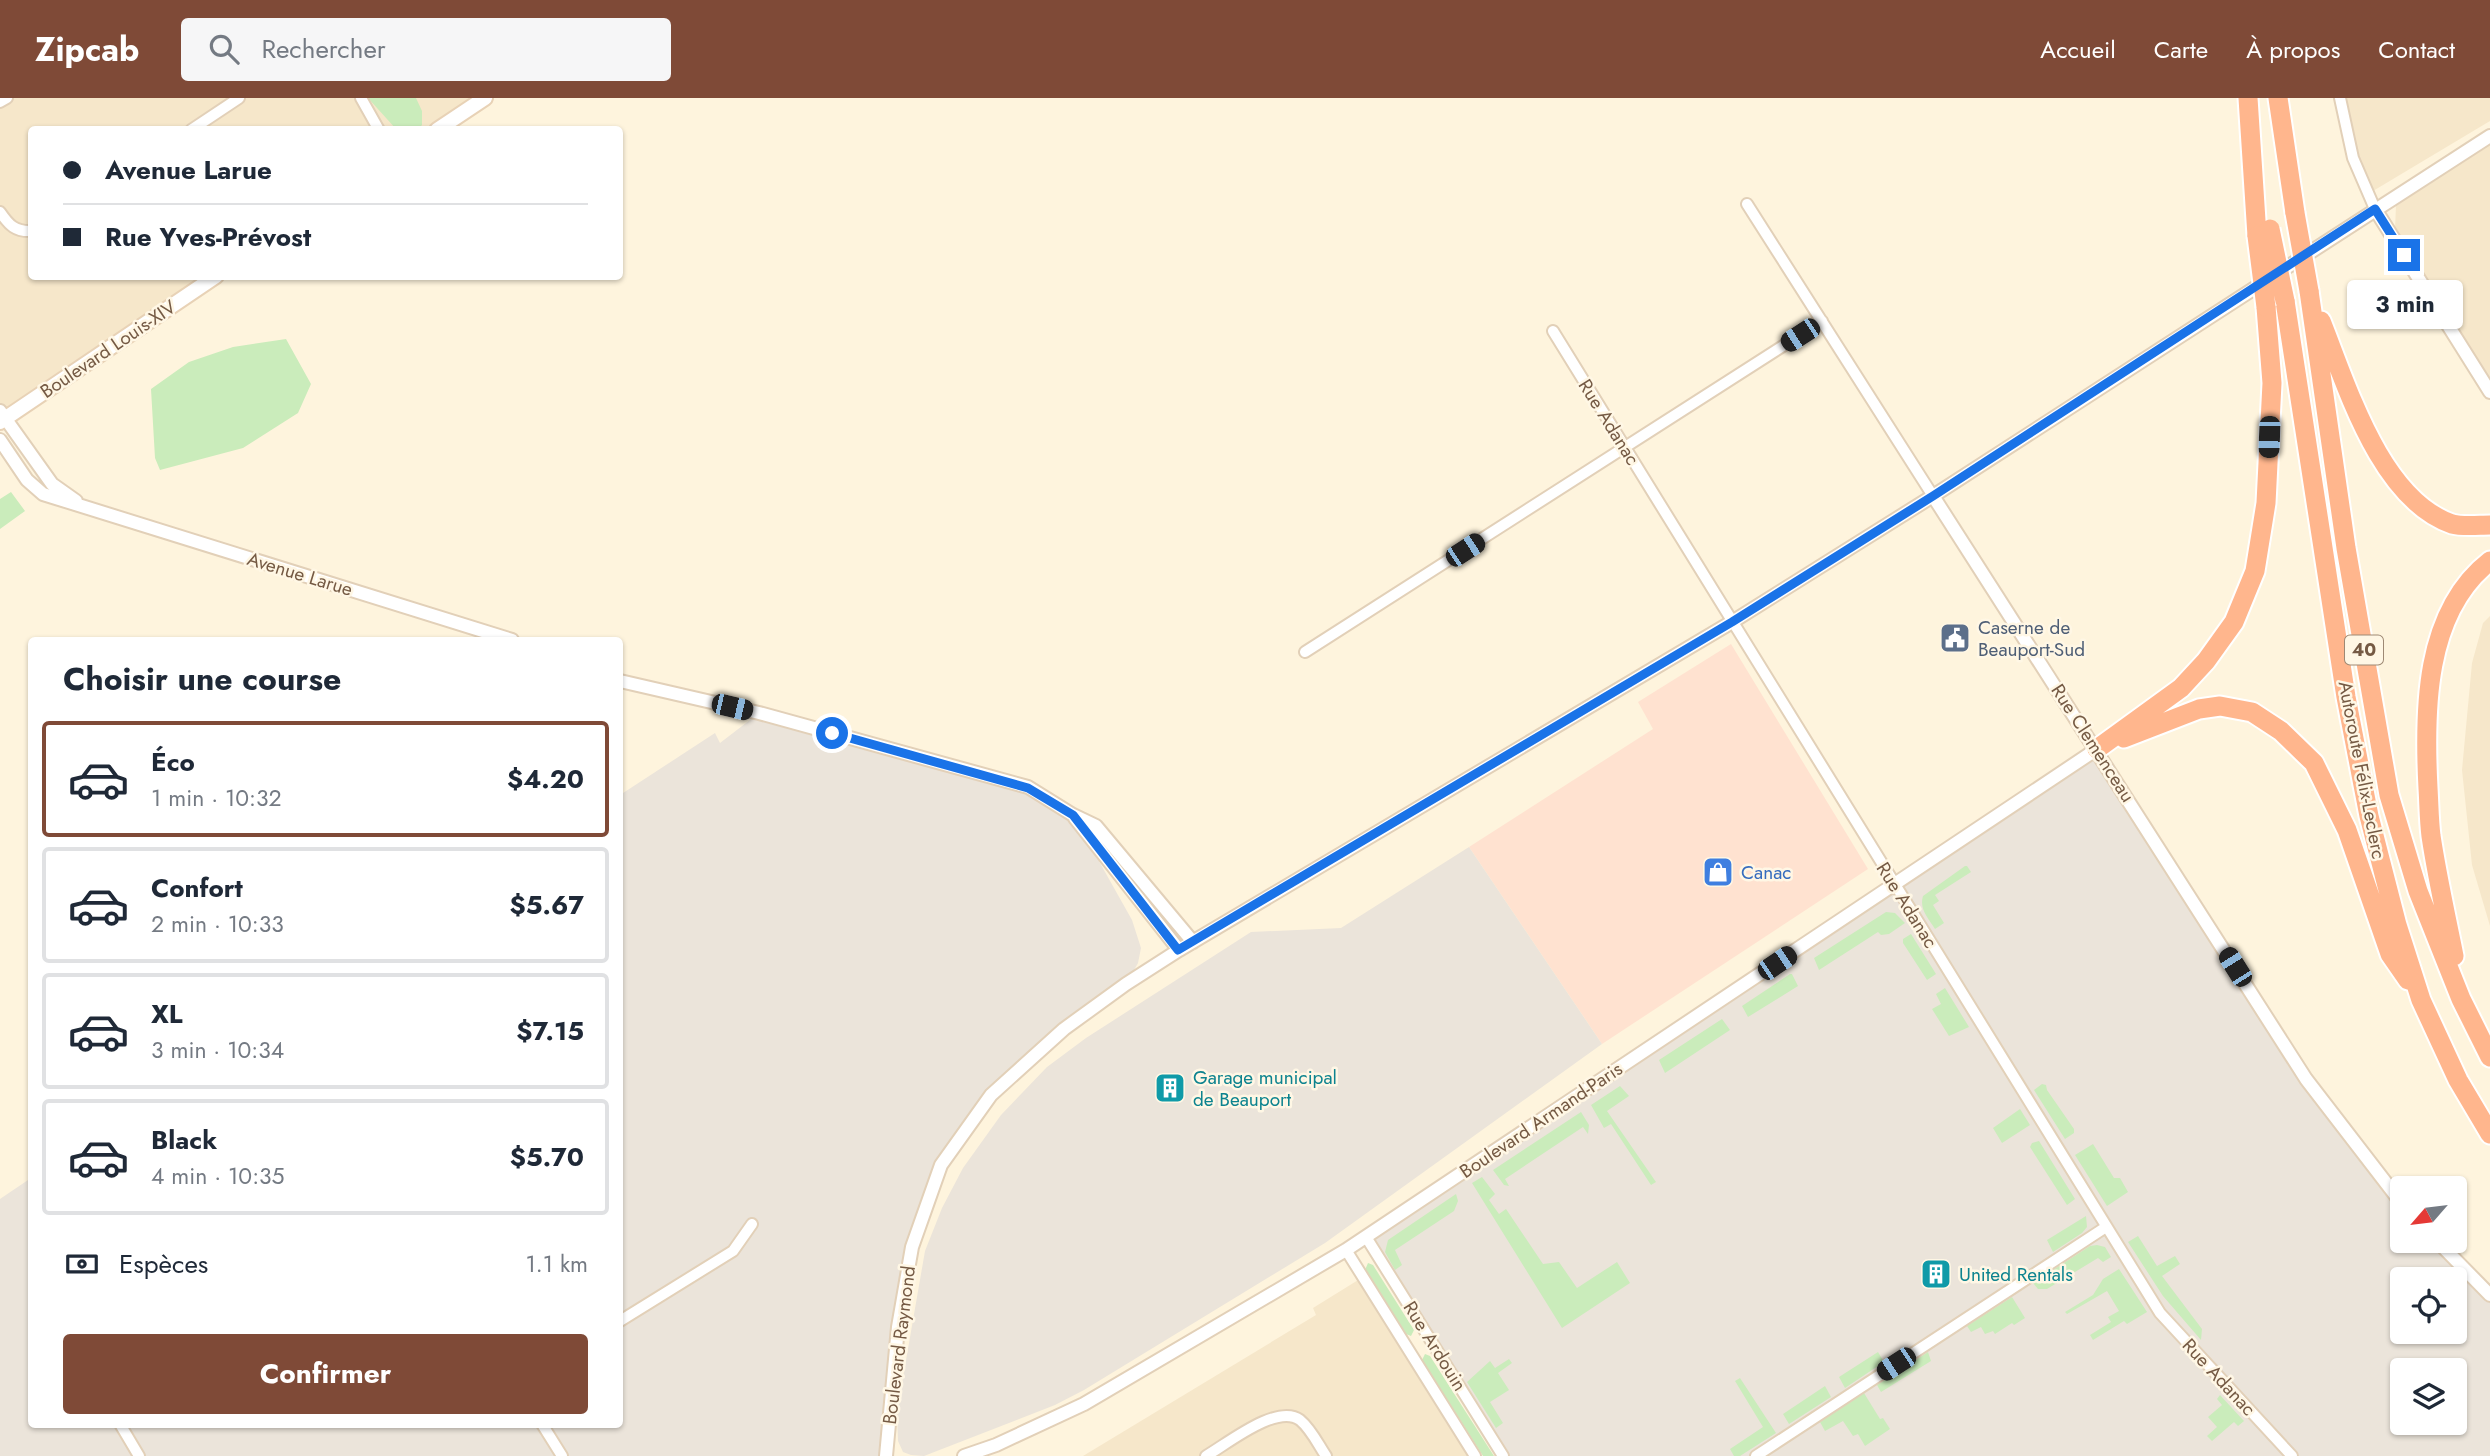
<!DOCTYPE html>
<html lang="fr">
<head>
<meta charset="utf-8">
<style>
  :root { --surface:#fff; --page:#f6f6f7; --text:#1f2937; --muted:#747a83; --line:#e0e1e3; --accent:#7f4a37 }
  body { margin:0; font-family:Jost,sans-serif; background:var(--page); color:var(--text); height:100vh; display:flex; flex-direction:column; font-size:26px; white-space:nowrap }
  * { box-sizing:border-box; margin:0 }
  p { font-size:23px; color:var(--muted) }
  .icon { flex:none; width:38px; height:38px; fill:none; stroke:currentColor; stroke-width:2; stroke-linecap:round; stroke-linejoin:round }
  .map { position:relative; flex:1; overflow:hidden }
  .details { position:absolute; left:28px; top:539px; width:595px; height:791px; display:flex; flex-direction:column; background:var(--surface); border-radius:7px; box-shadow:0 2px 5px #0004 }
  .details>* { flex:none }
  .banner { position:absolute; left:28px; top:28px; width:595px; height:154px; border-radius:7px; box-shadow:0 2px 5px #0004; display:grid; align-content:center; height:154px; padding:0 35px; background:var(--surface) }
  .needle { width:46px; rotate:242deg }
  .fabs { position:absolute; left:2390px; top:1078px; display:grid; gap:14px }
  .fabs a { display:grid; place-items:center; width:77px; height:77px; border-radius:7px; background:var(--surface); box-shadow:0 2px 5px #0004; font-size:35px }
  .end { position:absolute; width:32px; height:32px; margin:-16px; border:9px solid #1a73e8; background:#fff; box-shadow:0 0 0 4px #fff }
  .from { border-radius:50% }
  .bubble { position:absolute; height:49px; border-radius:7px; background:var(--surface); box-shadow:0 2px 5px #0004; font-size:23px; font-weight:700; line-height:49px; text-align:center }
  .car { position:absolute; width:21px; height:42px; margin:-21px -10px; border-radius:9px; box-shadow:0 0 5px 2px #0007; background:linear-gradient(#222 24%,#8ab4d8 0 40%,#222 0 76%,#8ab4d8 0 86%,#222 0) }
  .banner b { display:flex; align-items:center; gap:24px; height:66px; font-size:26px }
  .banner b+b { border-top:2px solid var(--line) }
  .banner i { width:18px; height:18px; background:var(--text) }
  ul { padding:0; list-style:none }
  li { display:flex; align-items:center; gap:21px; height:116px; margin:0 14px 10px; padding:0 21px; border:4px solid var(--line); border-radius:7px }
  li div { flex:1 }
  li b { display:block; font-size:26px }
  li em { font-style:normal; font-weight:700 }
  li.active { border-color:var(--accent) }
  li>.icon { width:63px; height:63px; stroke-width:1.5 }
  h2 { padding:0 35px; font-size:32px; line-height:84px }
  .pay { display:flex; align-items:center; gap:18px; height:77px; padding:0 35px; font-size:26px }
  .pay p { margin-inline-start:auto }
  .action { display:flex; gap:14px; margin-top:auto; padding:14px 35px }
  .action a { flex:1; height:80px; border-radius:7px; background:var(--accent); color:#fff; font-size:28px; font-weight:700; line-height:80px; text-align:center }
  header { display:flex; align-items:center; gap:42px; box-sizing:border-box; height:98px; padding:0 35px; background:var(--accent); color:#fff }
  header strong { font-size:33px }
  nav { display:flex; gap:38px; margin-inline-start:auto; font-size:24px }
  .search { width:490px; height:63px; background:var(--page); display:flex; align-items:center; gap:18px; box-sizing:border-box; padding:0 24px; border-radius:7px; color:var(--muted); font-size:26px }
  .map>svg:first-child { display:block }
</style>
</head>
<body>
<header>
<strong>Zipcab</strong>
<div class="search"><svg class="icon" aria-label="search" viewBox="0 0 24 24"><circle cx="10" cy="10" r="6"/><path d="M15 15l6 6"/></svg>Rechercher</div>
<nav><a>Accueil</a><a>Carte</a><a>À propos</a><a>Contact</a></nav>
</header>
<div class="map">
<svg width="2490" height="1358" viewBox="0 0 2490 1358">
  <rect width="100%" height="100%" fill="#fef4dd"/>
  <!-- residential -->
  <path fill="#f6e7ca" d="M0 0H488L440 31 32 32V178L214 179 0 317Z
    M2340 0H2490V23L2373 93 2353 60Z
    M2490 46V280L2395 132 2396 107Z
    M2490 518V828L2472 767 2462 672 2472 565 2483 525Z
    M1363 1179 1475 1358H1083L1316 1217 1313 1210Z"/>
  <!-- commercial -->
  <path fill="#ffe2d0" d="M1731 546 1868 771 1602 946 1469 749 1653 631 1638 604Z"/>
  <!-- industrial -->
  <path fill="#ebe4da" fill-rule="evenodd" d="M759 615 1028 689 1073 717 1132 822 1141 850 1138 865 1126 886 991 997 941 1067 912 1149 886 1358H0V1101L31 1080 32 1326H620V697L715 635 720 645Z
    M2097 651 2306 981 2403 1107V1143H2437L2490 1197V1358H1503L1366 1139ZM2403 1181H2455V1234H2403ZM2403 1272H2455V1325H2403Z
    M1469 749 1602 946 1325 1145 1084 1292 1055 1307 924 1358 911 1357 903 1354 898 1343 897 1314 925 1153 942 1110 963 1070 1001 1017 1047 969 1086 940 1251 834 1341 830Z"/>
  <!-- green -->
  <path fill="#caecbb" d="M368 0H416L422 13V27L418 31H396Z
    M286 241 311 286 298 315 243 350 160 372 155 360 151 291 189 264 233 249Z
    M11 394 25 413 0 431V401Z
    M1965 768H1967L1971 774 1935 797 1939 803 1933 807 1944 825 1935 831C1928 820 1919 811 1923 798Z
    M1886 814 1895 815 1905 825 1889 836 1881 837 1878 834 1819 872 1814 860Z
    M1911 836 1936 876 1927 882 1903 845V841Z
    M1790 876H1792L1798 888 1748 919 1742 908Z
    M1945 890 1969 929 1949 938 1932 911 1941 906 1936 896Z
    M1722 921 1730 932 1665 975 1659 962Z
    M2042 986 2046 987 2047 992 2074 1031V1035L2065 1041 2034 992Z
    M1620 988 1629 998 1607 1013 1656 1084 1651 1087 1611 1026 1604 1030 1591 1007Z
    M2020 1011 2030 1027 2002 1045 1993 1030Z
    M1581 1014 1589 1027 1588 1036 1583 1029 1505 1081 1509 1088 1504 1087 1493 1072Z
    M2039 1043 2075 1101 2067 1107 2030 1049 2032 1045Z
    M2093 1046 2114 1080H2120L2128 1094 2107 1108 2075 1057Z
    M1482 1079 1495 1096 1489 1102 1499 1116 1506 1111 1543 1166 1559 1164 1577 1190 1617 1164 1630 1185 1562 1230 1472 1085Z
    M1456 1096 1458 1103 1454 1113 1395 1152 1402 1167 1395 1172 1385 1154 1388 1142Z
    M2086 1118 2087 1129 2082 1135 2053 1154 2047 1142Z
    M2138 1138 2157 1168 2175 1158 2180 1166 2162 1178 2202 1231 2201 1242 2163 1198 2128 1144Z
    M2097 1147 2105 1149 2111 1159 2103 1164 2098 1160 2047 1191H2038L2033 1185 2090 1148Z
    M1368 1165 1373 1167 1414 1232 1411 1238 1406 1236 1365 1172Z
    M2119 1171 2147 1214 2127 1226 2124 1223 2093 1242 2090 1237 2111 1224 2108 1219 2119 1213 2107 1193 2067 1216 2065 1214 2093 1197 2103 1181Z
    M2012 1199 2025 1220 2014 1227 2012 1225 1995 1236 1993 1233 1985 1236 1981 1229 1971 1234 1967 1228Z
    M1878 1254 1884 1264 1845 1290 1839 1279Z
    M1928 1254 1931 1263 1881 1294 1877 1287Z
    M1425 1256 1430 1258 1494 1358H1483L1422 1262Z
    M1509 1261 1512 1265 1498 1275 1509 1292 1490 1304 1503 1325 1496 1330 1467 1284 1490 1263 1495 1270Z
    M1740 1280 1776 1335 1740 1358H1734L1730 1351 1763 1329 1735 1283Z
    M1825 1288 1831 1299 1789 1326 1783 1316Z
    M1864 1295 1880 1321 1883 1320 1890 1331 1865 1348 1858 1336 1853 1338 1843 1323 1825 1333 1820 1324Z
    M2220 1297 2244 1323 2238 1328 2234 1324 2212 1343 2207 1338 2217 1329 2208 1319 2222 1307 2217 1301Z"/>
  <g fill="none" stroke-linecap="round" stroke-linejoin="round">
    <!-- minor casing -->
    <g stroke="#e2d0b8" stroke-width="14">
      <path id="minor" d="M361 0 379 32
        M2340 0 2353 60 2375 111
        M0 4 7 0
        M191 32 239 0
        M1747 106 1933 398
        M0 114C9 127 15 134 32 133
        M1553 233 2160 1215 2292 1358
        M1305 554 1822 223
        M1366 1139 1503 1358
        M1346 1152 1475 1358
        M620 1223 733 1153 752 1126
        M120 1326 139 1358
        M542 1326 562 1358
        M1206 1358C1227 1346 1277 1305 1300 1322 1311 1331 1318 1346 1326 1358
        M1756 1358 2106 1129"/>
    </g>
    <!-- tertiary casing -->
    <g stroke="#e2d0b8" stroke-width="16">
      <path id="tertiary" d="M2375 111 2490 294
        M0 313 52 386 76 403
        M0 342 27 382 43 396 512 542
        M1933 398 2306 981 2403 1107
        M620 583 759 615 1028 689 1073 717 1096 728 1193 844
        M1075 720 1179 852
        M2437 1143 2490 1197
        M886 1358 898 1229 912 1149 941 1067 991 997 1064 931 1126 886 1179 852 1732 524 1933 398 2490 38
        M964 1358 996 1347 1084 1306 1346 1152 2097 651"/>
    </g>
    <!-- secondary casing -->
    <g stroke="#e8d2b6" stroke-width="18">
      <path id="secondary" d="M437 32 485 0
        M0 324 216 178"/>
    </g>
    <!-- motorway casing -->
    <g stroke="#fff" stroke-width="23">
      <path id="motorway" d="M2248 0 2257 138
        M2278 0 2295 115
        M2309 193 2346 450 2389 697 2418 793 2461 901 2490 959
        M2285 203 2346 599 2369 718 2397 827 2421 902 2458 982 2490 1036
        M2321 223C2347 288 2380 401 2452 426 2463 429 2479 427 2490 427
        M2124 640 2199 611 2220 608 2252 614 2281 633 2314 665 2347 732 2390 856 2408 882
        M2097 651 2181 590 2206 563 2234 524 2255 473 2266 405 2272 285 2266 209
        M2454 858C2446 818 2437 778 2431 738 2429 722 2429 706 2428 690 2424 614 2424 514 2490 463"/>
    </g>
    <!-- minor -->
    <use href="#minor" stroke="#fff" stroke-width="10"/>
    <!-- tertiary -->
    <use href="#tertiary" stroke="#fff" stroke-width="12"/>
    <!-- secondary -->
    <use href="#secondary" stroke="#fff" stroke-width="14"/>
    <!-- motorway -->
    <use href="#motorway" stroke="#ffb68d" stroke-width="19"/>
    <!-- motorway-bridge casing -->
    <g stroke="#fff" stroke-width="23" stroke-linecap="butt">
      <path id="motorway-bridge" d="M2295 115 2309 193
        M2270 131 2285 203
        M2257 138 2266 209"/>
    </g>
    <!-- motorway-bridge -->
    <use href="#motorway-bridge" stroke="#ffb68d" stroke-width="19"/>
  </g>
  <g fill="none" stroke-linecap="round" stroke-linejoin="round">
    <!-- route -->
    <path stroke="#1a73e8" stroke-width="9" d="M832 635 1028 690 1073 717 1178 852 1732 524 1933 398 2375 111 2404 157"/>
  </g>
  <!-- icons -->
  <defs>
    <g id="civic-square" transform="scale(1.575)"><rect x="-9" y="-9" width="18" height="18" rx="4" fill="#5c6f8a" stroke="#fff7e5"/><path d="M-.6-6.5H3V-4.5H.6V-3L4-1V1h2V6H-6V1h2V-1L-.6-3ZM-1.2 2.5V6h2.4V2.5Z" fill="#fff"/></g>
    <g id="shop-square" transform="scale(1.575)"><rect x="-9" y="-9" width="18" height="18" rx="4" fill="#3f7fe0" stroke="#fff7e5"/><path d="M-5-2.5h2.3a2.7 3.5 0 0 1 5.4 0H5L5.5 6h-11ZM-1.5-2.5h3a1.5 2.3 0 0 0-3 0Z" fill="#fff"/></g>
    <g id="building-square" transform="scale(1.575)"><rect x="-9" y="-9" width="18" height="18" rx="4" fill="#0f9aa8" stroke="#fff7e5"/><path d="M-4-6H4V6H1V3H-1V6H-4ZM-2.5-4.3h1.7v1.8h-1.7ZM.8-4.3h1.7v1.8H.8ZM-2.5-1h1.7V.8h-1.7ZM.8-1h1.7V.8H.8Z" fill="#fff"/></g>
  </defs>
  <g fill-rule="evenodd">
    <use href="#civic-square" x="1955" y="540"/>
    <use href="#shop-square" x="1718" y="774"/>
    <use href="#building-square" x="1170" y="990"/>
    <use href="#building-square" x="1936" y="1176"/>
  </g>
  <g text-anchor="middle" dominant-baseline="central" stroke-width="5" stroke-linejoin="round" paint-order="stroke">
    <!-- shield labels -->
    <rect fill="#fff7e5" stroke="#9e8974" stroke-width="2" x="2345" y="537.5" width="38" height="29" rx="5"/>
    <g font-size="18" font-weight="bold" fill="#755a44">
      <text x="2364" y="552">40</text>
    </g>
    <!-- street labels -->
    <g font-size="19" fill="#755a44" stroke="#fff7e5">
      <text transform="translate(108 251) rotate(-34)">Boulevard Louis-XIV</text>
      <text transform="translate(1609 324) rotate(58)">Rue Adanac</text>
      <text transform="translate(300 476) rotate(17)">Avenue Larue</text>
      <text transform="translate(2093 645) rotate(57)">Rue Clemenceau</text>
      <text transform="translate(2362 672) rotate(79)">Autoroute Félix-Leclerc</text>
      <text transform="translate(1907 807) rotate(58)">Rue Adanac</text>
      <text transform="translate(1541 1022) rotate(-34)">Boulevard Armand-Paris</text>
      <text transform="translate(899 1247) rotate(-83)">Boulevard Raymond</text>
      <text transform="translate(1435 1248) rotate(58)">Rue Ardouin</text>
      <text transform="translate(2219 1279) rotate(47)">Rue Adanac</text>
    </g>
    <!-- service labels -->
    <g font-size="19" fill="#4e5e75" stroke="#fff7e5" text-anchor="start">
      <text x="1978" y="529">Caserne de<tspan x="1978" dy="22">Beauport-Sud</tspan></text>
    </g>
    <!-- shop labels -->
    <g font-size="19" fill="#366cbe" stroke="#fff7e5" text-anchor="start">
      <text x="1741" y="774">Canac</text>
    </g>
    <!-- culture labels -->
    <g font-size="19" fill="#0d838f" stroke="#fff7e5" text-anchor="start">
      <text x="1193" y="979">Garage municipal<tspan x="1193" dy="22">de Beauport</tspan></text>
      <text x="1959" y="1176">United Rentals</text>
    </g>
  </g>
</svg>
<div class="fabs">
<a><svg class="needle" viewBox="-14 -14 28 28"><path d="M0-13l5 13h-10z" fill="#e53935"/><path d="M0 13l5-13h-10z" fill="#747a83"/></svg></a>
<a><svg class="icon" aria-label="locate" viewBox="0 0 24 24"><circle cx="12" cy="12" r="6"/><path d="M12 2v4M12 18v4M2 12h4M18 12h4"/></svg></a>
<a><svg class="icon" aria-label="layers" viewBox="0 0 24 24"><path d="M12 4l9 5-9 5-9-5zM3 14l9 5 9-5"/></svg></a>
</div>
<i class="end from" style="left:832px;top:635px"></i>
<i class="end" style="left:2404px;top:157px"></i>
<div class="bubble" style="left:2347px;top:182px;width:116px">3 min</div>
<i class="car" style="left:1800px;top:237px;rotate:237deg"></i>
<i class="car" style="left:2269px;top:339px;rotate:182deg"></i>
<i class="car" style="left:1465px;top:452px;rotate:57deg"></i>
<i class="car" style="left:732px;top:609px;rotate:103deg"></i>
<i class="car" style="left:1777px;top:865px;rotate:56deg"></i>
<i class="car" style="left:2235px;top:869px;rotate:328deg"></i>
<i class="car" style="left:1896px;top:1266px;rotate:237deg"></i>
<div class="banner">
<b><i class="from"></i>Avenue Larue</b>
<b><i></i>Rue Yves-Prévost</b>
</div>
<section class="details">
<h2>Choisir une course</h2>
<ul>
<li class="active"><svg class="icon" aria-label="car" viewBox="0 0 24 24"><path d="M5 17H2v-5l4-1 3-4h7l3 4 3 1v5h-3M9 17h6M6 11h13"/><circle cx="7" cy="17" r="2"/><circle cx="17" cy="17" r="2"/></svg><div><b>Éco</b><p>1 min · 10:32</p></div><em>$4.20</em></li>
<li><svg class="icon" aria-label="car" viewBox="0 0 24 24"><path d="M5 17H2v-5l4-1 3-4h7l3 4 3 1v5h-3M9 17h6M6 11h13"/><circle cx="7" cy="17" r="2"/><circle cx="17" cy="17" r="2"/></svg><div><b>Confort</b><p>2 min · 10:33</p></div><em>$5.67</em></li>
<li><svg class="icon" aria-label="car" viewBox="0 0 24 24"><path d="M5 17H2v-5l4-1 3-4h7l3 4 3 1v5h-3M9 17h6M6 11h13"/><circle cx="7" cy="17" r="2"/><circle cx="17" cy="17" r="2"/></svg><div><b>XL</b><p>3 min · 10:34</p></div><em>$7.15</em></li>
<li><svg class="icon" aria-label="car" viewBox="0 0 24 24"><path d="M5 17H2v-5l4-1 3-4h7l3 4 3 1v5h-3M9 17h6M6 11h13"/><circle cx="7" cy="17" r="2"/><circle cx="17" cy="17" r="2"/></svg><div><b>Black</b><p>4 min · 10:35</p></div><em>$5.70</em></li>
</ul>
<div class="pay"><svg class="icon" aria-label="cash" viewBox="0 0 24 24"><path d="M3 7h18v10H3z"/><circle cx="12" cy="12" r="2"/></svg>Espèces<p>1.1 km</p></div>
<div class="action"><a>Confirmer</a></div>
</section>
</div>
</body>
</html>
